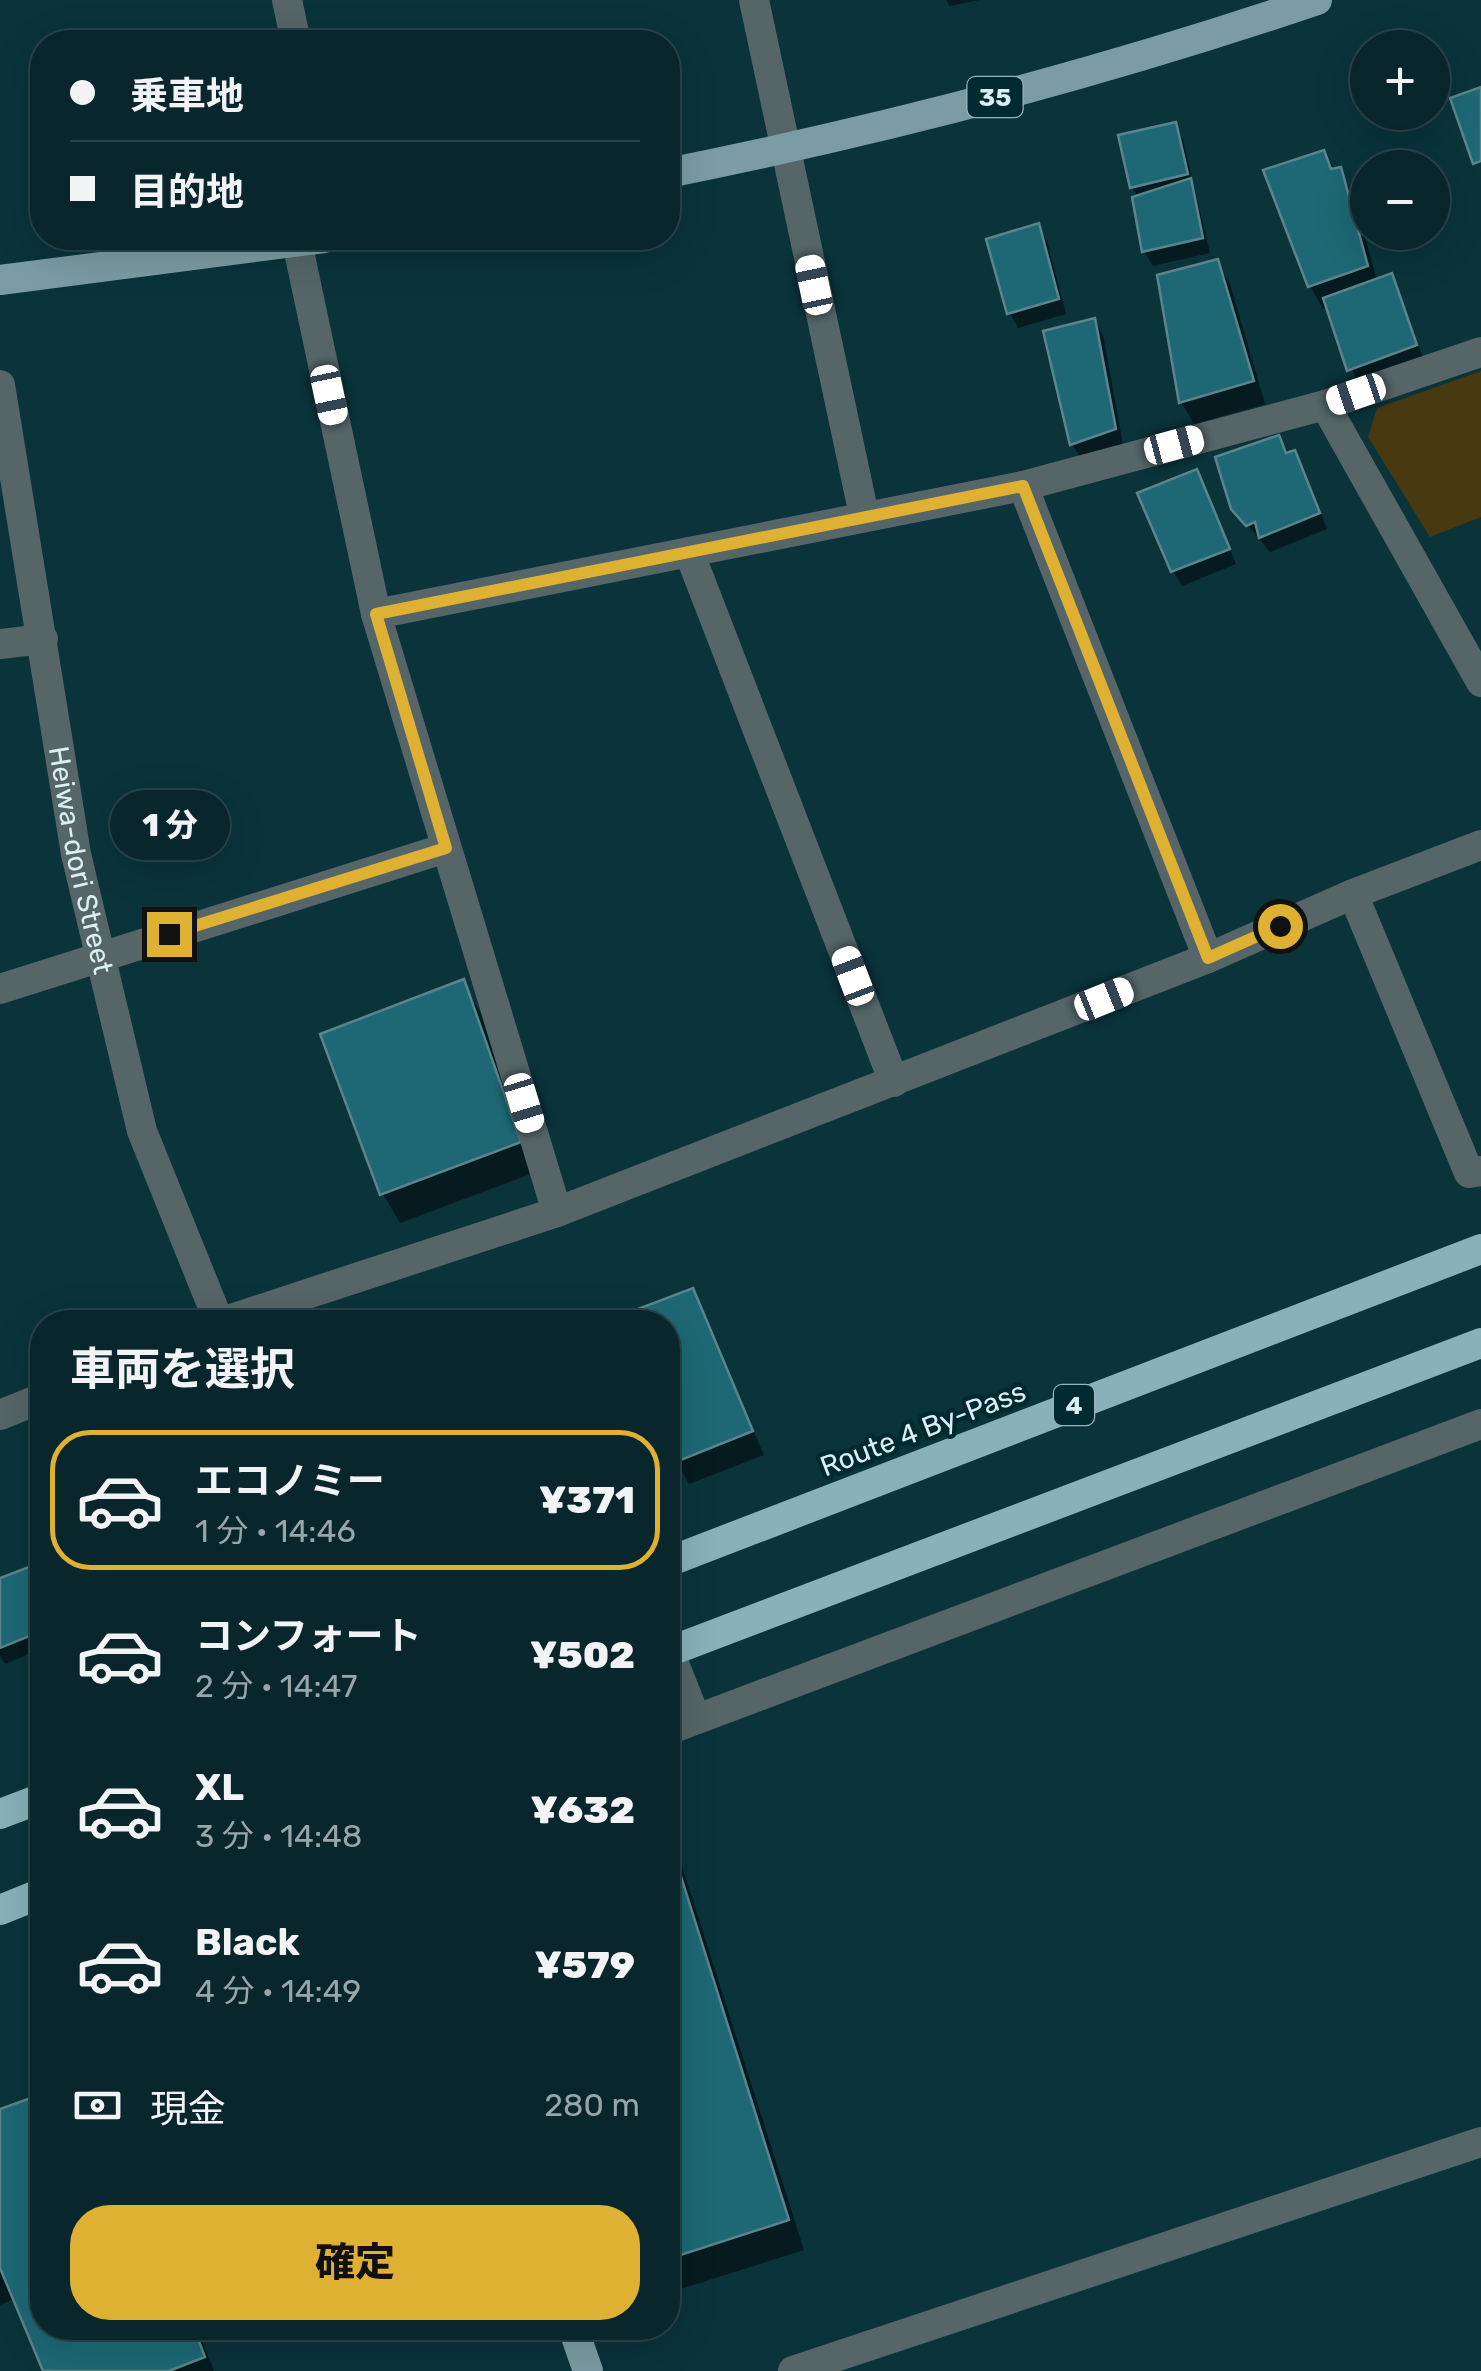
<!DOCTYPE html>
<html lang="ja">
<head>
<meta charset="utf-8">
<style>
  :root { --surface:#08262c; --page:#163238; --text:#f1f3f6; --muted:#98a5a9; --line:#294348; --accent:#deb133 }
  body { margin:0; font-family:Rubik,"Noto Sans JP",sans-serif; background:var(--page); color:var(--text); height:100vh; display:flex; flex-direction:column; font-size:38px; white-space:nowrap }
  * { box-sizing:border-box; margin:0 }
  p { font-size:32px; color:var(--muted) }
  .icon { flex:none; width:55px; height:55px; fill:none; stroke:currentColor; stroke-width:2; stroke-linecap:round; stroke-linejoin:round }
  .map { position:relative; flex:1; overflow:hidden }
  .side { position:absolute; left:30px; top:1310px; width:650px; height:1030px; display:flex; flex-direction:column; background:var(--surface); border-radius:40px; box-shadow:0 10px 40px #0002,0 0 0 2px var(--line) }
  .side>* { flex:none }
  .hud { position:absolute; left:30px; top:30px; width:650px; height:220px; border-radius:40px; box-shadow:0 10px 40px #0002,0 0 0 2px var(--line); display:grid; align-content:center; height:220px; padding:0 40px; background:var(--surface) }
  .fabs { position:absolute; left:1350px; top:30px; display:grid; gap:20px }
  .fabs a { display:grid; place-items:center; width:100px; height:100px; border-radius:50%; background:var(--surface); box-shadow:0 10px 40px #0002,0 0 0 2px var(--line); font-size:50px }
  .end { position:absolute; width:45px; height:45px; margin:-22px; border:12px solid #deb133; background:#111; box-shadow:0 0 0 5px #111 }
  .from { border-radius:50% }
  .bubble { position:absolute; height:70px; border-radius:35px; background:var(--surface); box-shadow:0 10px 40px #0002,0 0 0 2px var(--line); font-size:32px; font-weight:800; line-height:70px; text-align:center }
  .car { position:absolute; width:30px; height:60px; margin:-30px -15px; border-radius:12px; box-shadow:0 0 8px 2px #0007; background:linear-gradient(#fff 24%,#345 0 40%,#fff 0 76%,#345 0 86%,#fff 0) }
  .hud b { display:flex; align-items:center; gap:35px; height:95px; font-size:38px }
  .hud b+b { border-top:2px solid var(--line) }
  .hud i { width:25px; height:25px; background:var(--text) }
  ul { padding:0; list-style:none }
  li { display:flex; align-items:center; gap:30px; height:140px; margin:0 20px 15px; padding:0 20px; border:5px solid transparent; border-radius:40px }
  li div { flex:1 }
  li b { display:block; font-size:38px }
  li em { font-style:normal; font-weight:800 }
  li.current { border-color:var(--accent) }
  li>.icon { width:90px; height:90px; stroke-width:1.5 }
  h2 { padding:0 40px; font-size:45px; line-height:120px }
  .pay { display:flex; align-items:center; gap:25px; height:110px; padding:0 40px; font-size:38px }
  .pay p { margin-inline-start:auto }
  .primary-button { display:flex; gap:20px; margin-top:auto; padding:20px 40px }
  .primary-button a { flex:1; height:115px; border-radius:40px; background:var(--accent); color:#111; font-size:40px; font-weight:800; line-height:115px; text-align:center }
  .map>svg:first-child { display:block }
</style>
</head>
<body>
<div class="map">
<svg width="1481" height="2371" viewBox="0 0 1481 2371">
  <rect width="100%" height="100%" fill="#0a333a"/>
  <!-- green -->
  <path fill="#483910" d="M1481 371V517L1430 537 1368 437 1377 408Z"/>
  <!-- shadow -->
  <path fill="#0007" d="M946 0H979L950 6Z
    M1175 125 1183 140 1210 253 1153 266 1144 251 1138 197 1132 187Z
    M1323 153 1353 192 1377 281 1391 276 1424 360 1358 385 1329 307 1323 309 1310 286Z
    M1038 226 1047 241 1066 314 1018 328 1010 313Z
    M1217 262 1230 284 1265 404 1194 424 1181 402Z
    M1094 320 1103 335 1123 445 1081 459 1072 444Z
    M1278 438 1302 468 1327 529 1270 552 1234 508Z
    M1204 487 1236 564 1182 586 1173 571Z
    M463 982 480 1012 536 1172 400 1223 383 1194Z
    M692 1291 764 1455 689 1484 675 1459 668 1461V1322H611Z
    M42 1565V1649L5 1664 0 1656V1581Z
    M668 1822 804 2250 668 2293Z
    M42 2096V2328H197L214 2371H46L17 2298 0 2305V2112Z"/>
  <!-- building -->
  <path fill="#1d6874" stroke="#5d848c" stroke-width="2.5" d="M1481 87V161L1473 164 1450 98Z
    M1176 122 1188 174 1130 188 1118 135Z
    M1324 150 1331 169 1341 167 1368 266 1308 287 1263 170Z
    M1191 178 1203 238 1142 252 1132 197Z
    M1039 223 1059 299 1007 314 986 239Z
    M1218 259 1254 381 1179 403 1157 275Z
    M1392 273 1417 345 1347 371 1323 298Z
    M1095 318 1116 429 1070 445 1043 331Z
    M1279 435 1286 453 1295 450 1320 513 1259 538 1255 522 1246 526 1231 509 1215 457Z
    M1197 469 1230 549 1171 572 1137 493Z
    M464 979 521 1142 380 1195 320 1034Z
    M693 1288 753 1431 673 1463 668 1446V1322H604Z
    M42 1562V1631L0 1648V1578Z
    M668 1835 789 2220 668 2259Z
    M42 2094V2328H194L205 2357 169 2371H43L0 2268V2109Z"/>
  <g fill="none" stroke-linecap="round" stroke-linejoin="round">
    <!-- minor -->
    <g stroke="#556568" stroke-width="30">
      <path d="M287 0 296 42"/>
      <path d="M754 0 864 515"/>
      <path d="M297 242 376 614 557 1212"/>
      <path id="s1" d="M0 385 76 854 100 955 142 1131 219 1322"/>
      <path d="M1325 405 1481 682"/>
      <path d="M1023 486 1208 958"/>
      <path d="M689 552 894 1082"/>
      <path d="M376 614 1023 486 1325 405 1481 352"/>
      <path d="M0 644 43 639"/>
      <path d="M1353 894 1469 1173 1481 1171"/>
      <path d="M0 989 446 848"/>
      <path d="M222 1322 557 1212 1208 958 1353 894 1481 845"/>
      <path d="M0 1415 42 1398"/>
      <path d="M669 1651 696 1719"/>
      <path d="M668 1730 1481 1424"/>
      <path d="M793 2371 1481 2142"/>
    </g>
    <!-- major -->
    <path stroke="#7a9ca2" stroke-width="30" d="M668 173C887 129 1105 72 1317 0
      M0 280 324 238
      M573 2328 588 2371"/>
    <!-- highway -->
    <path stroke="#88b1b9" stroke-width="30" d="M668 1562 1481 1249
      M668 1652 1481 1343
      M0 1814 42 1798
      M0 1910 42 1893"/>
  </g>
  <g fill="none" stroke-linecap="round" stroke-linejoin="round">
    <!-- route -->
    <path stroke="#deb133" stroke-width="12" d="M169 934 446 848 376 614 1023 486 1208 958 1280 926"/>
  </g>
  <g text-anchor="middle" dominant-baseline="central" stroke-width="9" stroke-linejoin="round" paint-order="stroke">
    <!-- shield labels -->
    <g fill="#002930" stroke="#99b4b9" stroke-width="2.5">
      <rect x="967.5" y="77" width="55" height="40" rx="8"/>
      <rect x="1054" y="1385" width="40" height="40" rx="8"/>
    </g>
    <g font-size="25" font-weight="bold" fill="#dbf0f4">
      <text x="995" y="97">35</text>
      <text x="1074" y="1405">4</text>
    </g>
    <!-- street labels -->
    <g font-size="28" fill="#dbf0f4" stroke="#002930">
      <text stroke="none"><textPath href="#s1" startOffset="482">Heiwa-dori Street</textPath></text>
      <text transform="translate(923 1429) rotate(-21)">Route 4 By-Pass</text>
    </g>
  </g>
</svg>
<div class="fabs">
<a>+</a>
<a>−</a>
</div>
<i class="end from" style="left:1280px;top:926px"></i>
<i class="end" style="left:169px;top:934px"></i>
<div class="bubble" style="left:110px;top:790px;width:120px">1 分</div>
<i class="car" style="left:814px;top:285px;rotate:348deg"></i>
<i class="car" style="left:1356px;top:394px;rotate:251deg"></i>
<i class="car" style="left:329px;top:395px;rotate:168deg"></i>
<i class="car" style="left:1174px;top:445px;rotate:75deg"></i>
<i class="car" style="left:853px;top:976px;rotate:339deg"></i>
<i class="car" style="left:1104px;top:999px;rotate:68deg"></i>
<i class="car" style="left:524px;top:1103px;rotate:163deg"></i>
<div class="hud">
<b><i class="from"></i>乗車地</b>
<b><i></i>目的地</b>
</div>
<section class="side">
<h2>車両を選択</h2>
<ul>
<li class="current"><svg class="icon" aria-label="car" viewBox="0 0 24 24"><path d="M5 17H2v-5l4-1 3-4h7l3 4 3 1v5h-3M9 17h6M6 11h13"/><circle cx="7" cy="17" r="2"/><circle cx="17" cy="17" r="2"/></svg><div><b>エコノミー</b><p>1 分 · 14:46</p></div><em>¥371</em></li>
<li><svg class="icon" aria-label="car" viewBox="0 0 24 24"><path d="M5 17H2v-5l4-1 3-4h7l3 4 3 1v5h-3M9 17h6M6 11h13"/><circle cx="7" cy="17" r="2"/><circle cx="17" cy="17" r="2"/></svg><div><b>コンフォート</b><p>2 分 · 14:47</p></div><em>¥502</em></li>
<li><svg class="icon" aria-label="car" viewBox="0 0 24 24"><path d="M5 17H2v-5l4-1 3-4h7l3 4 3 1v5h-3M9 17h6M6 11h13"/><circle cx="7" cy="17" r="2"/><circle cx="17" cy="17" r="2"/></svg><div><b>XL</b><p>3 分 · 14:48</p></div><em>¥632</em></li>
<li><svg class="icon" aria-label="car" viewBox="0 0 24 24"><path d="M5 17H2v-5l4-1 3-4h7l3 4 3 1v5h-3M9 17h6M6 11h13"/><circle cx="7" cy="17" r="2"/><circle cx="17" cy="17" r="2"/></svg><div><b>Black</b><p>4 分 · 14:49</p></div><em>¥579</em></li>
</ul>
<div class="pay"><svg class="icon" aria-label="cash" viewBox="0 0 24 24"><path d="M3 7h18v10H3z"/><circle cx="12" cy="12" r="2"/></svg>現金<p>280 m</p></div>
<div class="primary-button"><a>確定</a></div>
</section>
</div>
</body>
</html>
